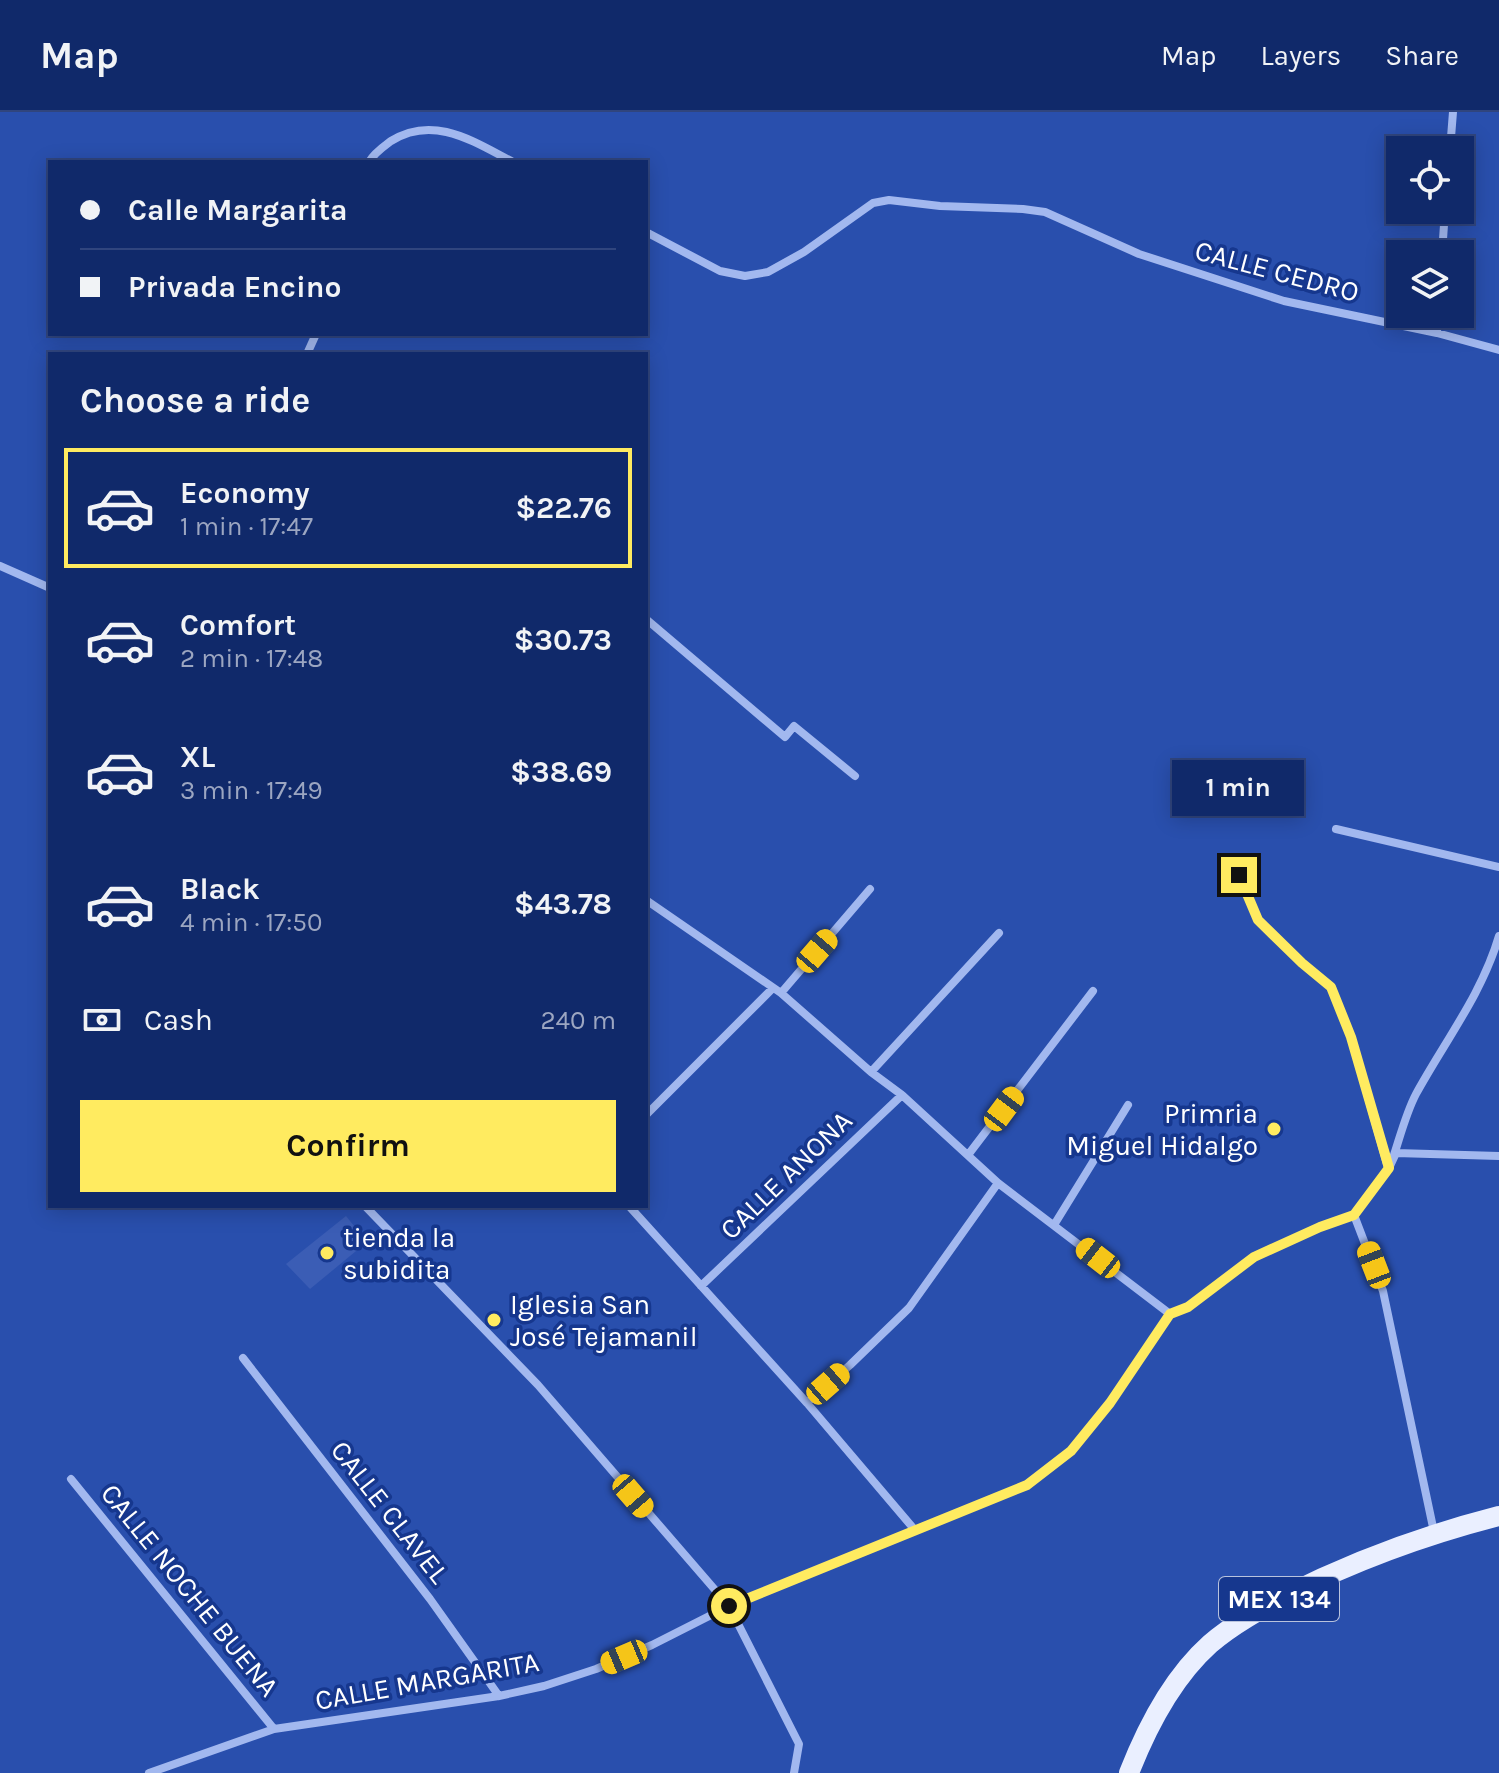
<!DOCTYPE html>
<html lang="en">
<head>
<meta charset="utf-8">
<style>
  :root { --surface:#10296a; --page:#1e3572; --text:#f1f3f6; --muted:#9ca6c1; --line:#30457e; --accent:#ffeb60 }
  body { margin:0; font-family:Karla,sans-serif; background:var(--page); color:var(--text); height:100vh; display:flex; flex-direction:column; font-size:30px; white-space:nowrap }
  * { box-sizing:border-box; margin:0 }
  p { font-size:26px; color:var(--muted) }
  .icon { flex:none; width:44px; height:44px; fill:none; stroke:currentColor; stroke-width:2; stroke-linecap:round; stroke-linejoin:round }
  .map { position:relative; flex:1; overflow:hidden }
  .drawer { position:absolute; left:48px; top:240px; width:600px; height:856px; display:flex; flex-direction:column; background:var(--surface); border-radius:0px; box-shadow:0 4px 20px #0003,0 0 0 2px var(--line) }
  .drawer>* { flex:none }
  .banner { position:absolute; left:48px; top:48px; width:600px; height:176px; border-radius:0px; box-shadow:0 4px 20px #0003,0 0 0 2px var(--line); display:grid; align-content:center; height:176px; padding:0 32px; background:var(--surface) }
  .buttons { position:absolute; left:1386px; top:24px; display:grid; gap:16px }
  .buttons a { display:grid; place-items:center; width:88px; height:88px; border-radius:0px; background:var(--surface); box-shadow:0 4px 20px #0003,0 0 0 2px var(--line); font-size:40px }
  .end { position:absolute; width:36px; height:36px; margin:-18px; border:10px solid #ffeb60; background:#111; box-shadow:0 0 0 4px #111 }
  .from { border-radius:50% }
  .bubble { position:absolute; height:56px; border-radius:0px; background:var(--surface); box-shadow:0 4px 20px #0003,0 0 0 2px var(--line); font-size:26px; font-weight:700; line-height:56px; text-align:center }
  .car { position:absolute; width:24px; height:48px; margin:-24px -12px; border-radius:10px; box-shadow:0 0 6px 2px #0007; background:linear-gradient(#f5c518 24%,#345 0 40%,#f5c518 0 76%,#345 0 86%,#f5c518 0) }
  .banner b { display:flex; align-items:center; gap:28px; height:76px; font-size:30px }
  .banner b+b { border-top:2px solid var(--line) }
  .banner i { width:20px; height:20px; background:var(--text) }
  ul { padding:0; list-style:none }
  li { display:flex; align-items:center; gap:24px; height:120px; margin:0 16px 12px; padding:0 16px; border:4px solid transparent; border-radius:0px }
  li div { flex:1 }
  li b { display:block; font-size:30px }
  li em { font-style:normal; font-weight:700 }
  li.selected { border-color:var(--accent) }
  li>.icon { width:72px; height:72px; stroke-width:1.5 }
  h2 { padding:0 32px; font-size:36px; line-height:96px }
  .pay { display:flex; align-items:center; gap:20px; height:88px; padding:0 32px; font-size:30px }
  .pay p { margin-inline-start:auto }
  .cta { display:flex; gap:16px; margin-top:auto; padding:16px 32px }
  .cta a { flex:1; height:92px; border-radius:0px; background:var(--accent); color:#111; font-size:32px; font-weight:700; line-height:92px; text-align:center }
  header { display:flex; align-items:center; gap:48px; box-sizing:border-box; height:112px; padding:0 40px; background:var(--surface); border-bottom:2px solid var(--line) }
  header strong { font-size:38px }
  nav { display:flex; gap:44px; margin-inline-start:auto; font-size:28px }
  .map>svg:first-child { display:block }
</style>
</head>
<body>
<header>
<strong>Map</strong>
<nav><a>Map</a><a>Layers</a><a>Share</a></nav>
</header>
<div class="map">
<svg width="1499" height="1661" viewBox="0 0 1499 1661">
  <rect width="100%" height="100%" fill="#16378e"/>
  <!-- green -->
  <path fill="#294fad" fill-rule="evenodd" d="M0 0H1499V1661H0ZM1400 38H1460V98H1400ZM50 50H646V222H50ZM1400 142H1460V202H1400ZM50 242H646V1094H50Z"/>
  <!-- building -->
  <path fill="#3b5db5" d="M346 1104 367 1130 310 1177 286 1152Z"/>
  <g fill="none" stroke-linecap="round" stroke-linejoin="round">
    <!-- street -->
    <path stroke="#a2b8ef" stroke-width="8" d="M1450 38 1453 0
      M369 50C374 41 383 35 391 29 434 2 474 30 513 50
      M646 120 720 159 745 164 768 160 804 140 873 91 889 88 940 94 1023 97 1045 100 1139 142 1284 189 1437 221 1499 238
      M1442 142 1445 98
      M1437 221 1438 202
      M307 242 316 222
      M0 454 50 476
      M646 507 785 625 794 614 855 664
      M1336 717 1499 755
      M1239 763 1258 808 1302 851 1331 875 1351 925 1388 1056
      M646 788 781 881 871 960 902 983 998 1071 1170 1202
      M781 881 870 777
      M871 960 999 821
      M646 1003 773 876
      M968 1043 1093 879
      M1393 1046C1400 1025 1406 1001 1416 982 1445 929 1482 882 1499 824
      M365 1094 538 1273 729 1494 799 1632 794 1661
      M629 1094 807 1291 914 1417
      M1354 1103 1383 1179 1434 1420
      M1054 1113 1128 993
      M701 1174 902 983
      M243 1246 430 1487 499 1584
      M807 1291 850 1253 909 1196 998 1071
      M71 1367 274 1617
      M149 1661 274 1617 499 1584 544 1574 596 1557 652 1533 729 1494 1027 1373 1071 1339 1110 1291 1170 1202 1188 1195 1254 1145 1320 1115 1354 1103 1389 1056 1396 1041 1499 1044"/>
    <!-- primary -->
    <path stroke="#eaefff" stroke-width="20" d="M1129 1661C1147 1615 1172 1566 1210 1532 1232 1513 1261 1497 1287 1483 1356 1448 1425 1423 1499 1404"/>
  </g>
  <g fill="none" stroke-linecap="round" stroke-linejoin="round">
    <!-- route -->
    <path stroke="#ffeb60" stroke-width="10" d="M729 1494 1027 1373 1071 1339 1110 1291 1170 1202 1188 1195 1254 1145 1320 1115 1354 1103 1389 1056 1351 925 1331 875 1302 851 1258 808 1239 763"/>
  </g>
  <!-- markers -->
  <g fill="#ffeb60" stroke="#16378e" stroke-width="3">
    <circle cx="1274" cy="1017" r="8"/>
    <circle cx="327" cy="1141" r="8"/>
    <circle cx="494" cy="1208" r="8"/>
  </g>
  <g text-anchor="middle" dominant-baseline="central" stroke-width="7" stroke-linejoin="round" paint-order="stroke">
    <!-- shield labels -->
    <rect fill="#16378e" stroke="#b9c3dd" stroke-width="2" x="1219" y="1465" width="120" height="44" rx="6"/>
    <g font-size="26" font-weight="bold" fill="#fff">
      <text x="1279" y="1487">MEX 134</text>
    </g>
    <!-- street labels -->
    <g font-size="28" fill="#fff" stroke="#16378e">
      <text transform="translate(1277 159) rotate(15)">CALLE CEDRO</text>
      <text transform="translate(786 1063) rotate(-44)">CALLE ANONA</text>
      <text transform="translate(390 1400) rotate(52)">CALLE CLAVEL</text>
      <text transform="translate(190 1478) rotate(51)">CALLE NOCHE BUENA</text>
      <text transform="translate(427 1569) rotate(-10)">CALLE MARGARITA</text>
    </g>
    <!-- poi labels -->
    <g font-size="28" fill="#fff" stroke="#16378e" text-anchor="start">
      <text x="1258" y="1001" text-anchor="end">Primria<tspan x="1258" dy="32">Miguel Hidalgo</tspan></text>
      <text x="343" y="1125">tienda la<tspan x="343" dy="32">subidita</tspan></text>
      <text x="510" y="1192">Iglesia San<tspan x="510" dy="32">José Tejamanil</tspan></text>
    </g>
  </g>
</svg>
<div class="buttons">
<a><svg class="icon" aria-label="locate" viewBox="0 0 24 24"><circle cx="12" cy="12" r="6"/><path d="M12 2v4M12 18v4M2 12h4M18 12h4"/></svg></a>
<a><svg class="icon" aria-label="layers" viewBox="0 0 24 24"><path d="M12 4l9 5-9 5-9-5zM3 14l9 5 9-5"/></svg></a>
</div>
<i class="end from" style="left:729px;top:1494px"></i>
<i class="end" style="left:1239px;top:763px"></i>
<div class="bubble" style="left:1172px;top:648px;width:132px">1 min</div>
<i class="car" style="left:817px;top:839px;rotate:41deg"></i>
<i class="car" style="left:1004px;top:997px;rotate:37deg"></i>
<i class="car" style="left:1098px;top:1146px;rotate:308deg"></i>
<i class="car" style="left:1374px;top:1153px;rotate:339deg"></i>
<i class="car" style="left:828px;top:1272px;rotate:49deg"></i>
<i class="car" style="left:633px;top:1384px;rotate:139deg"></i>
<i class="car" style="left:624px;top:1545px;rotate:247deg"></i>
<div class="banner">
<b><i class="from"></i>Calle Margarita</b>
<b><i></i>Privada Encino</b>
</div>
<section class="drawer">
<h2>Choose a ride</h2>
<ul>
<li class="selected"><svg class="icon" aria-label="car" viewBox="0 0 24 24"><path d="M5 17H2v-5l4-1 3-4h7l3 4 3 1v5h-3M9 17h6M6 11h13"/><circle cx="7" cy="17" r="2"/><circle cx="17" cy="17" r="2"/></svg><div><b>Economy</b><p>1 min · 17:47</p></div><em>$22.76</em></li>
<li><svg class="icon" aria-label="car" viewBox="0 0 24 24"><path d="M5 17H2v-5l4-1 3-4h7l3 4 3 1v5h-3M9 17h6M6 11h13"/><circle cx="7" cy="17" r="2"/><circle cx="17" cy="17" r="2"/></svg><div><b>Comfort</b><p>2 min · 17:48</p></div><em>$30.73</em></li>
<li><svg class="icon" aria-label="car" viewBox="0 0 24 24"><path d="M5 17H2v-5l4-1 3-4h7l3 4 3 1v5h-3M9 17h6M6 11h13"/><circle cx="7" cy="17" r="2"/><circle cx="17" cy="17" r="2"/></svg><div><b>XL</b><p>3 min · 17:49</p></div><em>$38.69</em></li>
<li><svg class="icon" aria-label="car" viewBox="0 0 24 24"><path d="M5 17H2v-5l4-1 3-4h7l3 4 3 1v5h-3M9 17h6M6 11h13"/><circle cx="7" cy="17" r="2"/><circle cx="17" cy="17" r="2"/></svg><div><b>Black</b><p>4 min · 17:50</p></div><em>$43.78</em></li>
</ul>
<div class="pay"><svg class="icon" aria-label="cash" viewBox="0 0 24 24"><path d="M3 7h18v10H3z"/><circle cx="12" cy="12" r="2"/></svg>Cash<p>240 m</p></div>
<div class="cta"><a>Confirm</a></div>
</section>
</div>
</body>
</html>
